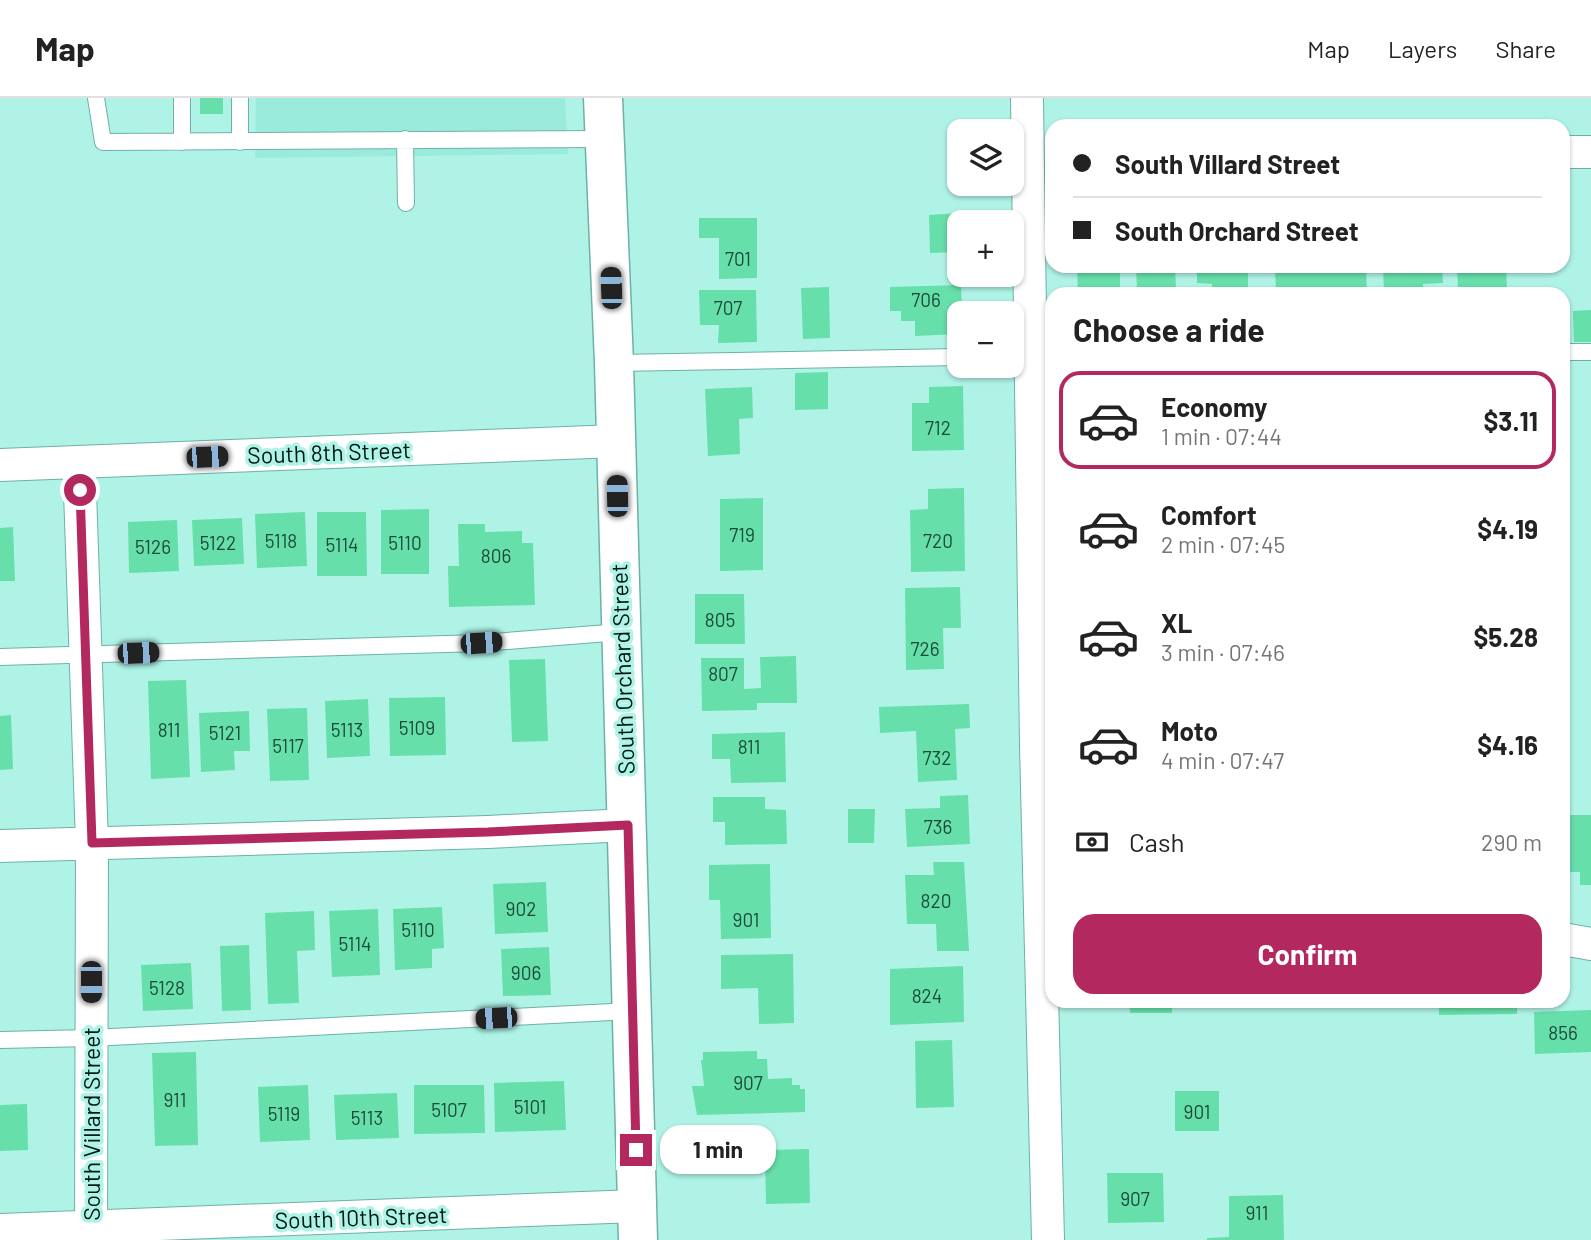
<!DOCTYPE html>
<html lang="en">
<head>
<meta charset="utf-8">
<style>
  :root { --surface:#fff; --page:#f6f6f6; --text:#222; --muted:#767676; --line:#e0e0e0; --accent:#b42860 }
  body { margin:0; font-family:Barlow,sans-serif; background:var(--page); color:var(--text); height:100vh; display:flex; flex-direction:column; font-size:26px; white-space:nowrap }
  * { box-sizing:border-box; margin:0 }
  p { font-size:23px; color:var(--muted) }
  .icon { flex:none; width:38px; height:38px; fill:none; stroke:currentColor; stroke-width:2; stroke-linecap:round; stroke-linejoin:round }
  .map { position:relative; flex:1; overflow:hidden }
  .side { position:absolute; left:1045px; top:189px; width:525px; height:721px; display:flex; flex-direction:column; background:var(--surface); border-radius:21px; box-shadow:0 2px 5px #0004 }
  .side>* { flex:none }
  .banner { position:absolute; left:1045px; top:21px; width:525px; height:154px; border-radius:21px; box-shadow:0 2px 5px #0004; display:grid; align-content:center; height:154px; padding:0 28px; background:var(--surface) }
  .fabs { position:absolute; left:947px; top:21px; display:grid; gap:14px }
  .fabs a { display:grid; place-items:center; width:77px; height:77px; border-radius:14px; background:var(--surface); box-shadow:0 2px 5px #0004; font-size:35px }
  .end { position:absolute; width:32px; height:32px; margin:-16px; border:9px solid #b42860; background:#fff; box-shadow:0 0 0 4px #fff }
  .from { border-radius:50% }
  .bubble { position:absolute; height:49px; border-radius:21px; background:var(--surface); box-shadow:0 2px 5px #0004; font-size:23px; font-weight:700; line-height:49px; text-align:center }
  .car { position:absolute; width:21px; height:42px; margin:-21px -10px; border-radius:9px; box-shadow:0 0 5px 2px #0007; background:linear-gradient(#222 24%,#8ab4d8 0 40%,#222 0 76%,#8ab4d8 0 86%,#222 0) }
  .banner b { display:flex; align-items:center; gap:24px; height:66px; font-size:26px }
  .banner b+b { border-top:2px solid var(--line) }
  .banner i { width:18px; height:18px; background:var(--text) }
  ul { padding:0; list-style:none }
  li { display:flex; align-items:center; gap:21px; height:98px; margin:0 14px 10px; padding:0 14px; border:4px solid transparent; border-radius:21px }
  li div { flex:1 }
  li b { display:block; font-size:26px }
  li em { font-style:normal; font-weight:700 }
  li.active { border-color:var(--accent) }
  li>.icon { width:63px; height:63px; stroke-width:1.5 }
  h2 { padding:0 28px; font-size:32px; line-height:84px }
  .pay { display:flex; align-items:center; gap:18px; height:77px; padding:0 28px; font-size:26px }
  .pay p { margin-inline-start:auto }
  .cta { display:flex; gap:14px; margin-top:auto; padding:14px 28px }
  .cta a { flex:1; height:80px; border-radius:21px; background:var(--accent); color:#fff; font-size:28px; font-weight:700; line-height:80px; text-align:center }
  header { display:flex; align-items:center; gap:42px; box-sizing:border-box; height:98px; padding:0 35px; background:var(--surface); border-bottom:2px solid var(--line) }
  header strong { font-size:33px }
  nav { display:flex; gap:38px; margin-inline-start:auto; font-size:24px }
  .map>svg:first-child { display:block }
</style>
</head>
<body>
<header>
<strong>Map</strong>
<nav><a>Map</a><a>Layers</a><a>Share</a></nav>
</header>
<div class="map">
<svg width="1591" height="1142" viewBox="0 0 1591 1142">
  <rect width="100%" height="100%" fill="#aff3e7"/>
  <!-- built -->
  <path fill="#9bebdd" d="M256 0H565L568 56 255 60Z"/>
  <!-- building -->
  <path fill="#67dfaa" d="M200 0H223V16H200Z
    M959 115V154L930 155 929 117Z
    M699 120H757V180L719 181V140H699Z
    M1077 168H1120V196H1078Z
    M1136 168H1175L1176 191 1137 192Z
    M1197 168H1248V196H1212V186L1197 185Z
    M1366 168 1367 196H1276L1275 169Z
    M1383 168H1442L1443 185 1423 186V196H1384Z
    M1457 168H1506L1507 190 1458 191Z
    M961 187 962 215H959V236L915 238V223H901V213H890V189Z
    M829 189 830 240 803 241 801 190Z
    M699 192H756L757 244 718 245 719 227H700Z
    M1591 212V244H1574L1573 213Z
    M828 274V311L795 312V275Z
    M963 288 964 352 912 353V305H929V289Z
    M752 289 753 320 739 321 740 356 708 358 705 291Z
    M964 390 965 473 911 474 910 412 928 411V391Z
    M763 400V472L720 473V401Z
    M429 411V476H381V412Z
    M305 414 307 468 257 470 255 416Z
    M317 414H366L367 478H317Z
    M242 420 244 466 194 468 192 422Z
    M177 422 179 473 129 475 128 424Z
    M458 426H485V434L522 433V445H533L535 507 449 509 448 468H459Z
    M13 429 15 483H0V430Z
    M960 489 961 530H943L944 571 906 572 905 490Z
    M695 496H744L745 546H695Z
    M796 558 797 605H757V612L702 613 701 560H744V591L761 590 760 559Z
    M545 561 548 643 512 644 509 562Z
    M186 582 190 679 151 681 148 583Z
    M445 599 446 657 390 658 389 600Z
    M368 601 370 658 327 660 325 603Z
    M969 606 970 630 955 631 957 682 918 684 916 633 880 635 879 609Z
    M307 610 309 682 270 683 267 611Z
    M249 613 250 653H234L235 672 201 674 199 615Z
    M11 617 13 671 0 672V618Z
    M785 634 786 684 731 685 730 661H712V636Z
    M968 697 970 746 907 749 905 711 940 710V698Z
    M713 699H765V711L786 712 787 746 725 747V724H713Z
    M848 711H875L874 745H848Z
    M1563 717H1591V787H1580V774H1563Z
    M933 764H964L969 853H937L936 826H907L905 777H934Z
    M770 766 771 840 721 841 720 802H709V767Z
    M546 784 548 834 495 836 493 786Z
    M442 809 444 850 432 851V870L395 872 393 811Z
    M378 811 380 877 332 879 329 813Z
    M314 813 315 852 297 853 299 905 268 906 265 815Z
    M249 847 251 912 222 913 220 848Z
    M549 849 551 897 503 898 501 851Z
    M793 856 794 925 759 926 758 890 721 891V857Z
    M191 865 193 911 143 913 141 867Z
    M963 868 964 924 890 927V871Z
    M1129 903H1172V915H1130Z
    M1439 903H1517V916L1439 917Z
    M1591 912V954L1535 956 1534 914Z
    M952 942 954 1009 916 1010 915 943Z
    M757 953V961H767L768 981 792 980V987H800V991H805V1014L697 1017 692 988H704L701 962H703V954Z
    M196 954 198 1047 155 1048 152 955Z
    M564 983 566 1032 495 1034 494 985Z
    M308 987 310 1042 260 1044 258 989Z
    M414 987H484L485 1035 414 1036Z
    M1175 993H1219V1033H1175Z
    M397 995 399 1040 336 1042 334 997Z
    M27 1006 28 1052 0 1053V1007Z
    M809 1051 810 1105 766 1106 765 1052Z
    M1107 1075H1163L1164 1124 1108 1125Z
    M1283 1097 1284 1142H1207V1140L1229 1139V1098Z"/>
  <g fill="none" stroke-linecap="round" stroke-linejoin="round">
    <!-- service casing -->
    <g stroke="#6eb1a6" stroke-width="18">
      <path id="service" d="M96 0 103 44 604 41
        M182 0V44
        M240 0V44
        M405 41 406 105
        M1563 254H1591
        M1012 258H1052
        M614 265 959 259
        M0 559 481 545 621 534
        M0 942 91 940 632 913"/>
    </g>
    <!-- minor casing -->
    <g stroke="#6eb1a6" stroke-width="34">
      <path id="minor" d="M1027 0 1036 648 1048 1142
        M1563 54H1591
        M79 364 92 745 91 1142
        M0 367 616 343
        M0 748 488 734 627 727
        M1563 841 1591 846
        M0 1132 637 1108"/>
    </g>
    <!-- tertiary casing -->
    <g stroke="#6eb1a6" stroke-width="41">
      <path id="tertiary" d="M603 0 614 265 638 1142"/>
    </g>
    <!-- service -->
    <use href="#service" stroke="#fff" stroke-width="16"/>
    <!-- minor -->
    <use href="#minor" stroke="#fff" stroke-width="32"/>
    <!-- tertiary -->
    <use href="#tertiary" stroke="#fff" stroke-width="38"/>
  </g>
  <g fill="none" stroke-linecap="round" stroke-linejoin="round">
    <!-- route -->
    <path stroke="#b42860" stroke-width="9" d="M80 392 92 745 488 734 628 727 636 1052"/>
  </g>
  <g text-anchor="middle" dominant-baseline="central" stroke-width="7" stroke-linejoin="round" paint-order="stroke">
    <!-- number labels -->
    <g font-size="19" fill="#1a4a3a">
      <text x="738" y="160">701</text>
      <text x="926" y="201">706</text>
      <text x="728" y="209">707</text>
      <text x="938" y="329">712</text>
      <text x="742" y="436">719</text>
      <text x="281" y="442">5118</text>
      <text x="938" y="442">720</text>
      <text x="218" y="444">5122</text>
      <text x="405" y="444">5110</text>
      <text x="342" y="446">5114</text>
      <text x="153" y="448">5126</text>
      <text x="496" y="457">806</text>
      <text x="720" y="521">805</text>
      <text x="925" y="550">726</text>
      <text x="723" y="575">807</text>
      <text x="417" y="629">5109</text>
      <text x="169" y="631">811</text>
      <text x="347" y="631">5113</text>
      <text x="225" y="634">5121</text>
      <text x="288" y="647">5117</text>
      <text x="749" y="648">811</text>
      <text x="937" y="659">732</text>
      <text x="938" y="728">736</text>
      <text x="936" y="802">820</text>
      <text x="521" y="810">902</text>
      <text x="746" y="821">901</text>
      <text x="418" y="831">5110</text>
      <text x="355" y="845">5114</text>
      <text x="526" y="874">906</text>
      <text x="167" y="889">5128</text>
      <text x="927" y="897">824</text>
      <text x="1563" y="934">856</text>
      <text x="748" y="984">907</text>
      <text x="175" y="1001">911</text>
      <text x="530" y="1008">5101</text>
      <text x="449" y="1011">5107</text>
      <text x="1197" y="1013">901</text>
      <text x="284" y="1015">5119</text>
      <text x="367" y="1019">5113</text>
      <text x="1135" y="1100">907</text>
      <text x="1257" y="1114">911</text>
    </g>
    <!-- street labels -->
    <g font-size="23" fill="#001814" stroke="#aff3e7">
      <text transform="translate(329 354) rotate(-2)">South 8th Street</text>
      <text transform="translate(622 571) rotate(-92)">South Orchard Street</text>
      <text transform="translate(91 1026) rotate(-90)">South Villard Street</text>
      <text transform="translate(361 1119) rotate(-2)">South 10th Street</text>
    </g>
  </g>
</svg>
<div class="fabs">
<a><svg class="icon" aria-label="layers" viewBox="0 0 24 24"><path d="M12 4l9 5-9 5-9-5zM3 14l9 5 9-5"/></svg></a>
<a>+</a>
<a>−</a>
</div>
<i class="end from" style="left:80px;top:392px"></i>
<i class="end" style="left:636px;top:1052px"></i>
<div class="bubble" style="left:660px;top:1027px;width:116px">1 min</div>
<i class="car" style="left:611px;top:190px;rotate:358deg"></i>
<i class="car" style="left:207px;top:359px;rotate:88deg"></i>
<i class="car" style="left:617px;top:398px;rotate:359deg"></i>
<i class="car" style="left:481px;top:545px;rotate:86deg"></i>
<i class="car" style="left:138px;top:555px;rotate:88deg"></i>
<i class="car" style="left:91px;top:884px;rotate:180deg"></i>
<i class="car" style="left:496px;top:920px;rotate:267deg"></i>
<div class="banner">
<b><i class="from"></i>South Villard Street</b>
<b><i></i>South Orchard Street</b>
</div>
<section class="side">
<h2>Choose a ride</h2>
<ul>
<li class="active"><svg class="icon" aria-label="car" viewBox="0 0 24 24"><path d="M5 17H2v-5l4-1 3-4h7l3 4 3 1v5h-3M9 17h6M6 11h13"/><circle cx="7" cy="17" r="2"/><circle cx="17" cy="17" r="2"/></svg><div><b>Economy</b><p>1 min · 07:44</p></div><em>$3.11</em></li>
<li><svg class="icon" aria-label="car" viewBox="0 0 24 24"><path d="M5 17H2v-5l4-1 3-4h7l3 4 3 1v5h-3M9 17h6M6 11h13"/><circle cx="7" cy="17" r="2"/><circle cx="17" cy="17" r="2"/></svg><div><b>Comfort</b><p>2 min · 07:45</p></div><em>$4.19</em></li>
<li><svg class="icon" aria-label="car" viewBox="0 0 24 24"><path d="M5 17H2v-5l4-1 3-4h7l3 4 3 1v5h-3M9 17h6M6 11h13"/><circle cx="7" cy="17" r="2"/><circle cx="17" cy="17" r="2"/></svg><div><b>XL</b><p>3 min · 07:46</p></div><em>$5.28</em></li>
<li><svg class="icon" aria-label="car" viewBox="0 0 24 24"><path d="M5 17H2v-5l4-1 3-4h7l3 4 3 1v5h-3M9 17h6M6 11h13"/><circle cx="7" cy="17" r="2"/><circle cx="17" cy="17" r="2"/></svg><div><b>Moto</b><p>4 min · 07:47</p></div><em>$4.16</em></li>
</ul>
<div class="pay"><svg class="icon" aria-label="cash" viewBox="0 0 24 24"><path d="M3 7h18v10H3z"/><circle cx="12" cy="12" r="2"/></svg>Cash<p>290 m</p></div>
<div class="cta"><a>Confirm</a></div>
</section>
</div>
</body>
</html>
